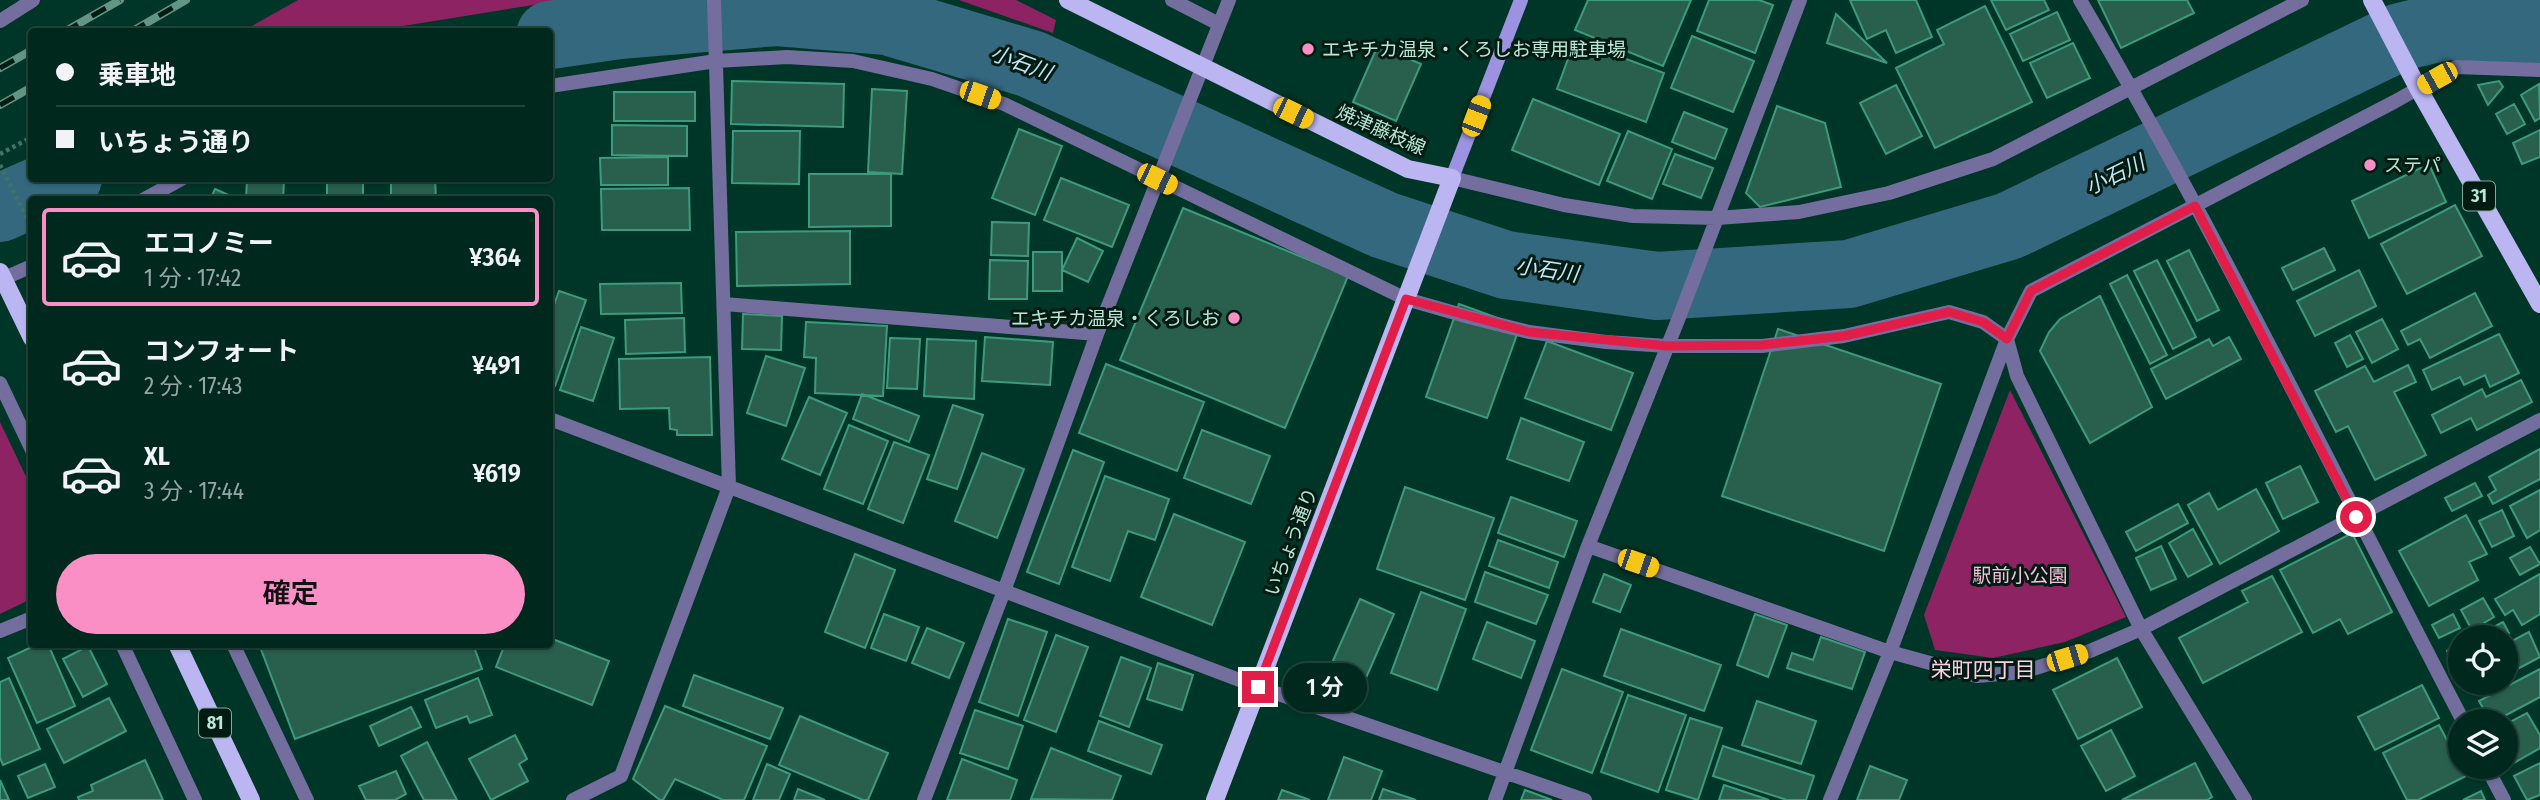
<!DOCTYPE html>
<html lang="ja">
<head>
<meta charset="utf-8">
<style>
  :root { --surface:#00281d; --page:#0e342a; --text:#f1f3f6; --muted:#95a6a4; --line:#22443b; --accent:#fa8fc6 }
  body { margin:0; font-family:"Fira Sans Condensed","Noto Sans JP",sans-serif; background:var(--page); color:var(--text); height:100vh; display:flex; flex-direction:column; font-size:26px; white-space:nowrap }
  * { box-sizing:border-box; margin:0 }
  p { font-size:23px; color:var(--muted) }
  .icon { flex:none; width:38px; height:38px; fill:none; stroke:currentColor; stroke-width:2; stroke-linecap:round; stroke-linejoin:round }
  .map { position:relative; flex:1; overflow:hidden }
  .sheet { position:absolute; left:28px; top:196px; width:525px; height:452px; display:flex; flex-direction:column; background:var(--surface); border-radius:7px; box-shadow:0 2px 5px #0004,0 0 0 2px var(--line) }
  .sheet>* { flex:none }
  .hud { position:absolute; left:28px; top:28px; width:525px; height:154px; border-radius:7px; box-shadow:0 2px 5px #0004,0 0 0 2px var(--line); display:grid; align-content:center; height:154px; padding:0 28px; background:var(--surface) }
  .controls { position:absolute; left:2448px; top:625px; display:grid; gap:14px }
  .controls a { display:grid; place-items:center; width:70px; height:70px; border-radius:50%; background:var(--surface); box-shadow:0 2px 5px #0004,0 0 0 2px var(--line); font-size:35px }
  .end { position:absolute; width:32px; height:32px; margin:-16px; border:9px solid #e11d48; background:#fff; box-shadow:0 0 0 4px #fff }
  .from { border-radius:50% }
  .bubble { position:absolute; height:49px; border-radius:24px; background:var(--surface); box-shadow:0 2px 5px #0004,0 0 0 2px var(--line); font-size:23px; font-weight:600; line-height:49px; text-align:center }
  .car { position:absolute; width:21px; height:42px; margin:-21px -10px; border-radius:9px; box-shadow:0 0 5px 2px #0007; background:linear-gradient(#f5c518 24%,#345 0 40%,#f5c518 0 76%,#345 0 86%,#f5c518 0) }
  .hud b { display:flex; align-items:center; gap:24px; height:66px; font-size:26px }
  .hud b+b { border-top:2px solid var(--line) }
  .hud i { width:18px; height:18px; background:var(--text) }
  ul { padding:12px 0 0; list-style:none }
  li { display:flex; align-items:center; gap:21px; height:98px; margin:0 14px 10px; padding:0 14px; border:4px solid transparent; border-radius:7px }
  li div { flex:1 }
  li b { display:block; font-size:26px }
  li em { font-style:normal; font-weight:600 }
  li.active { border-color:var(--accent) }
  li>.icon { width:63px; height:63px; stroke-width:1.5 }
  .primary-button { display:flex; gap:14px; margin-top:auto; padding:14px 28px }
  .primary-button a { flex:1; height:80px; border-radius:42px; background:var(--accent); color:#111; font-size:28px; font-weight:600; line-height:80px; text-align:center }
  .map>svg:first-child { display:block }
</style>
</head>
<body>
<div class="map">
<svg width="2540" height="800" viewBox="0 0 2540 800">
  <rect width="100%" height="100%" fill="#003627"/>
  <!-- green -->
  <path fill="#8d2362" d="M298 0H564L372 31H243Z
    M959 0H1016L1056 20 1053 33Z
    M2010 390 2126 617 2065 642 1993 658 1935 650 1924 615Z
    M0 422 31 487V599L0 614Z"/>
  <g fill="none" stroke-linecap="round" stroke-linejoin="round">
    <!-- river -->
    <path stroke="#34687e" stroke-width="68" d="M550 35 619 25 777 12 887 21 1031 64 1384 225 1506 265 1657 286 1849 274 2009 226 2400 37 2447 26 2540 30
      M0 208 68 178"/>
  </g>
  <!-- building -->
  <path fill="#285f4d" stroke="#3c9b7d" stroke-width="2" d="M1588 0H1691L1663 66 1575 30Z
    M1709 0H1759L1773 5 1755 53 1697 31Z
    M1850 0H1916L1932 37 1896 53 1886 30 1867 39Z
    M1991 0H2044L2049 10 2006 30Z
    M2098 0H2187L2194 13 2121 48Z
    M1985 6 2032 102 1935 148 1896 68 1944 44 1937 30Z
    M2057 12 2070 40 2023 61 2010 34Z
    M1836 14 1887 63 1827 43Z
    M1692 36 1754 61 1733 112 1671 88Z
    M1575 40 1664 73 1646 122 1557 89Z
    M2073 43 2090 78 2047 98 2030 63Z
    M1378 45 1421 64 1396 121 1353 102Z
    M732 81 844 84 843 127 731 124Z
    M2499 81 2503 87 2488 105 2478 85Z
    M2539 84 2540 118 2535 121 2521 95Z
    M1896 85 1922 136 1886 154 1860 103Z
    M872 89 907 91 902 174 868 172Z
    M614 92H695V121H614Z
    M1533 99 1620 134 1599 185 1512 150Z
    M2514 104 2525 124 2507 134 2496 114Z
    M1777 106 1825 123 1841 187 1760 207 1746 193Z
    M1684 112 1727 129 1715 159 1672 142Z
    M612 125 687 126V156L612 155Z
    M1019 129 1062 146 1035 215 992 198Z
    M2540 130V157L2522 164 2513 143Z
    M733 131H800L799 184 732 183Z
    M1628 131 1672 149 1652 199 1607 181Z
    M1675 154 1713 168 1701 198 1663 184Z
    M668 157V185H601L600 158Z
    M2429 164 2446 202 2369 238 2352 201Z
    M809 174H891V226L809 227Z
    M327 178H363V200H327Z
    M391 178H435L436 200H391Z
    M1061 178 1129 205 1112 247 1044 220Z
    M247 179 284 180 283 200H246Z
    M689 188 690 230H602L601 189Z
    M215 189 233 197 232 200H210Z
    M2455 205 2482 256 2407 294 2381 244Z
    M1183 208 1348 276 1285 428 1120 360Z
    M992 222 1029 223 1028 256 991 255Z
    M850 231V284L737 286 736 232Z
    M1077 238 1103 251 1088 282 1062 270Z
    M2324 248 2335 270 2293 290 2282 268Z
    M2189 250 2219 310 2197 321 2167 261Z
    M1033 252H1062V291H1033Z
    M990 260 1028 261 1027 299H989Z
    M2157 260 2196 337 2173 349 2134 271Z
    M2359 270 2376 306 2315 336 2297 301Z
    M2127 275 2167 355 2150 364 2110 284Z
    M681 283 682 313 601 314 600 284Z
    M559 291 586 300 555 386 550 384V316Z
    M2475 293 2492 326 2430 358 2420 339 2408 345 2401 331Z
    M2100 296 2152 407 2090 443 2040 351 2049 332 2060 319Z
    M1459 304 1520 326 1487 418 1426 397Z
    M743 314 782 316 781 350 742 349Z
    M684 318 685 352 626 354 625 320Z
    M2382 319 2398 349 2372 363 2356 332Z
    M806 322 887 326 883 396 815 393 816 358 804 357Z
    M581 327 614 338 593 401 560 390Z
    M1778 329 1941 384 1884 551 1722 496Z
    M2499 334 2519 373 2490 387 2485 375 2464 385 2460 377 2432 390 2423 370Z
    M2350 335 2363 359 2347 367 2335 343Z
    M985 337 1053 342 1050 385 982 381Z
    M2229 337 2241 359 2166 399 2151 369 2209 339 2213 346Z
    M890 338 920 339 917 389 887 388Z
    M927 339 976 341 974 399 924 396Z
    M1547 341 1633 373 1611 430 1525 398Z
    M766 356 805 368 786 426 747 413Z
    M710 357 712 435H677V430L670 429 669 408 620 409 619 359Z
    M1106 364 1204 402 1177 471 1079 433Z
    M2408 365 2416 382 2394 392 2426 455 2375 480 2348 426 2336 432 2315 391 2365 366 2374 382Z
    M2521 380 2532 402 2477 430 2471 418 2441 433 2432 415 2482 389 2486 397Z
    M862 394 919 416 909 442 853 419Z
    M809 397 847 413 820 475 782 459Z
    M953 405 983 415 957 489 927 479Z
    M1521 418 1584 442 1569 481 1507 459Z
    M849 425 888 441 863 504 824 489Z
    M1202 430 1270 456 1251 504 1184 478Z
    M894 442 929 455 903 523 868 509Z
    M2540 449V479L2493 504 2488 495 2496 490 2489 477Z
    M1073 450 1104 462 1059 584 1027 572Z
    M982 453 1024 469 997 538 955 521Z
    M2300 466 2318 502 2283 519 2266 483Z
    M1105 476 1169 499 1155 540 1128 531 1110 581 1072 567Z
    M2475 483 2482 496 2452 511 2445 498Z
    M1405 487 1494 518 1465 600 1377 569Z
    M2256 489 2279 531 2220 564 2188 505 2209 493 2218 510Z
    M2540 490V530L2527 538 2510 506Z
    M1511 497 1577 521 1564 557 1498 533Z
    M2178 504 2188 523 2136 551 2126 532Z
    M2502 510 2514 536 2492 547 2479 521Z
    M1174 514 1245 542 1212 625 1141 597Z
    M2466 515 2487 554 2469 562 2478 580 2429 606 2399 551Z
    M2193 529 2212 564 2188 577 2169 543Z
    M2352 533 2392 612 2348 634 2340 619 2313 633 2280 570Z
    M1498 540 1558 562 1549 588 1489 566Z
    M2161 546 2176 579 2151 590 2136 558Z
    M2530 547 2540 564 2520 575 2510 558Z
    M855 554 895 570 865 648 825 632Z
    M1485 572 1548 595 1536 624 1475 602Z
    M1604 574 1631 585 1620 612 1593 602Z
    M2540 574V614L2522 625 2513 610 2505 615 2495 599Z
    M2272 576 2302 632 2203 683 2179 638 2248 602 2242 591Z
    M1421 592 1466 609 1437 690 1391 673Z
    M2483 598 2494 617 2472 630 2461 610Z
    M1360 599 1394 614 1366 678 1332 663Z
    M884 614 919 627 906 661 871 648Z
    M1755 614 1787 625 1768 677 1737 665Z
    M2453 614 2460 628 2439 638 2432 625Z
    M1008 619 1047 632 1018 716 979 702Z
    M1487 622 1535 641 1521 678 1473 659Z
    M2503 622 2509 633 2502 637H2474Z
    M927 628 964 643 949 678 912 663Z
    M1621 629 1721 665 1704 711 1604 676Z
    M2529 632 2540 657 2506 675V644Z
    M1056 635 1088 647 1056 732 1024 720Z
    M1821 637 1865 652 1852 689 1787 668 1792 653 1813 660Z
    M550 638 609 661 592 705 496 667 505 644H550Z
    M38 644H48L75 706 37 723 8 658Z
    M259 644H473L482 669 295 739Z
    M2460 644V658L2453 662 2447 651Z
    M88 646 107 684 83 697 63 659Z
    M1121 657 1151 668 1129 727 1100 716Z
    M2117 658 2142 707 2078 739 2053 690Z
    M1158 663 1193 675 1182 710 1147 699Z
    M1562 669 1623 692 1592 773 1531 750Z
    M2540 669V697L2495 721H2490L2479 701Z
    M694 675 783 708 770 739 683 706Z
    M9 678 40 749 3 765 0 758V682Z
    M478 678 492 715 470 723 467 716 436 728 425 700Z
    M2422 685 2439 718 2375 750 2358 717Z
    M1628 695 1686 715 1658 792 1601 772Z
    M109 698 126 731 64 763 47 729Z
    M1757 701 1816 721 1801 764 1742 745Z
    M665 706 767 746 744 800H723L675 779 663 800H660L633 779Z
    M411 707 421 727 379 746 370 726Z
    M975 710 1023 726 1008 769 960 753Z
    M2527 713 2540 735V748L2512 764 2506 752V724Z
    M800 716 888 753 868 800H863L779 765Z
    M1690 718 1722 728 1698 800 1666 790Z
    M1099 721 1162 745 1151 774 1088 751Z
    M2439 725 2466 776 2418 800H2407L2383 753Z
    M2111 730 2135 776 2106 791 2081 746Z
    M515 735 527 759 519 764 528 781 491 800 469 759Z
    M427 742 457 800H424L401 756Z
    M1723 746 1814 776 1806 800H1787L1713 776Z
    M1051 748 1121 776 1112 800 1031 799Z
    M1344 757 1382 771 1371 800H1328Z
    M962 759 1017 780 1010 800H947Z
    M145 760 163 800H79L78 797 93 791 91 785Z
    M2195 763 2212 797 2207 800H2122Z
    M2540 763V795L2527 800 2514 776Z
    M45 764 55 787 28 798 18 776Z
    M767 764 790 774 779 800H753Z
    M1870 766 1907 780 1899 800H1857Z
    M396 771 406 794 395 800H366L359 786Z
    M0 780 9 800H0Z
    M1724 785 1769 800H1719Z
    M798 789 825 800H794Z
    M1383 789 1416 800H1379Z
    M1282 790 1310 800H1278Z
    M1525 790 1552 800H1521Z
    M2481 791 2485 800H2463Z"/>
  <g fill="none" stroke-linecap="round" stroke-linejoin="round">
    <!-- path -->
    <path stroke="#407363" stroke-width="4.5" stroke-dasharray="3.5 3.5" stroke-linecap="butt" d="M0 154 32 137
      M0 165 32 228"/>
    <!-- street -->
    <path stroke="#736e9e" stroke-width="14" d="M1172 0 1219 24
      M2080 0C2218 234 2337 480 2463 721
      M0 21 33 0
      M550 86 716 61 787 57 853 61 932 79 1004 104 1406 299 1469 317 1529 332 1606 342 1667 346H1762L1844 336 1949 312 1983 322 2007 339 2017 376 2141 629 2245 800
      M1452 178 1564 205 1633 216 1717 218 1799 212 1889 193 1993 159 2302 0
      M143 200 183 178
      M0 280 32 266
      M724 304 1097 334
      M0 383 32 450
      M550 419 1258 687 1585 800
      M1588 546 1890 652 1977 676 2023 672 2090 651 2141 629 2540 420
      M0 631 32 618
      M122 644 195 800
      M233 644 307 800
      M2486 766 2504 800
      M573 800 621 776 729 487 714 0
      M924 800 1004 591 1097 334 1229 0
      M1495 800 1588 546 1680 315 1800 0
      M1830 800 1890 652 2007 339 2031 291 2394 102 2456 67 2540 70"/>
    <!-- secondary -->
    <path stroke="#9c92df" stroke-width="14" d="M1452 178 1521 0"/>
    <!-- primary -->
    <path stroke="#bbb5f1" stroke-width="18" d="M1068 0 1408 169 1452 178 1215 800
      M2372 0 2418 88 2540 304
      M0 272 32 338
      M177 644 251 800"/>
    <!-- rail casing -->
    <g stroke="#649484" stroke-width="8">
      <path id="rail" d="M64 32 120 0
        M131 32 186 0
        M0 68 32 50
        M0 105 32 87"/>
    </g>
    <!-- rail -->
    <use href="#rail" stroke="#001b12" stroke-width="5" stroke-dasharray="16" stroke-linecap="butt"/>
  </g>
  <g fill="none" stroke-linecap="round" stroke-linejoin="round">
    <!-- route -->
    <path stroke="#e11d48" stroke-width="9" d="M1258 687 1406 299 1529 332 1667 346 1762 345 1817 339 1844 336 1949 312 1983 322 2007 339 2031 291 2195 206 2356 517"/>
  </g>
  <!-- markers -->
  <g fill="#fa8fc6" stroke="#001b12" stroke-width="2.5">
    <circle cx="1308" cy="49" r="7"/>
    <circle cx="2370" cy="165" r="7"/>
    <circle cx="1234" cy="318" r="7"/>
  </g>
  <g text-anchor="middle" dominant-baseline="central" stroke-width="6" stroke-linejoin="round" paint-order="stroke">
    <!-- shield labels -->
    <g fill="#001b12" stroke="#83a99a" stroke-width="2">
      <rect x="2463" y="181.5" width="32" height="29" rx="5"/>
      <rect x="199" y="708.5" width="32" height="29" rx="5"/>
    </g>
    <g font-size="18" font-weight="bold" fill="#bbe6d5">
      <text x="2479" y="196">31</text>
      <text x="215" y="723">81</text>
    </g>
    <!-- poi labels -->
    <g font-size="19" fill="#bbe6d5" stroke="#001b12" text-anchor="start">
      <text x="1322" y="49">エキチカ温泉・くろしお専用駐車場</text>
      <text x="2384" y="165">ステパ</text>
      <text x="1220" y="318" text-anchor="end">エキチカ温泉・くろしお</text>
    </g>
    <!-- street labels -->
    <g font-size="19" fill="#bbe6d5" stroke="#001b12">
      <text transform="translate(1381 130) rotate(24)">焼津藤枝線</text>
      <text transform="translate(1291 542) rotate(-69)">いちょう通り</text>
    </g>
    <!-- park labels -->
    <g font-size="19" fill="#fcc0dc" stroke="#001b12">
      <text x="2020" y="575">駅前小公園</text>
    </g>
    <!-- water labels -->
    <g font-size="21" font-style="italic" fill="#c6e5f5" stroke="#001b12">
      <text transform="translate(1021 63) rotate(20)">小石川</text>
      <text transform="translate(2115 175) rotate(-26)">小石川</text>
      <text transform="translate(1547 270) rotate(8)">小石川</text>
    </g>
    <!-- neighbourhood labels -->
    <g font-size="21" fill="#ffd0e5" stroke="#001b12">
      <text x="1983" y="670">栄町四丁目</text>
    </g>
  </g>
</svg>
<div class="controls">
<a><svg class="icon" aria-label="locate" viewBox="0 0 24 24"><circle cx="12" cy="12" r="6"/><path d="M12 2v4M12 18v4M2 12h4M18 12h4"/></svg></a>
<a><svg class="icon" aria-label="layers" viewBox="0 0 24 24"><path d="M12 4l9 5-9 5-9-5zM3 14l9 5 9-5"/></svg></a>
</div>
<i class="end from" style="left:2356px;top:517px"></i>
<i class="end" style="left:1258px;top:687px"></i>
<div class="bubble" style="left:1283px;top:663px;width:84px">1 分</div>
<i class="car" style="left:2437px;top:78px;rotate:241deg"></i>
<i class="car" style="left:980px;top:95px;rotate:109deg"></i>
<i class="car" style="left:1293px;top:113px;rotate:116deg"></i>
<i class="car" style="left:1476px;top:116px;rotate:21deg"></i>
<i class="car" style="left:1157px;top:179px;rotate:116deg"></i>
<i class="car" style="left:1638px;top:563px;rotate:109deg"></i>
<i class="car" style="left:2067px;top:658px;rotate:73deg"></i>
<div class="hud">
<b><i class="from"></i>乗車地</b>
<b><i></i>いちょう通り</b>
</div>
<section class="sheet">
<ul>
<li class="active"><svg class="icon" aria-label="car" viewBox="0 0 24 24"><path d="M5 17H2v-5l4-1 3-4h7l3 4 3 1v5h-3M9 17h6M6 11h13"/><circle cx="7" cy="17" r="2"/><circle cx="17" cy="17" r="2"/></svg><div><b>エコノミー</b><p>1 分 · 17:42</p></div><em>¥364</em></li>
<li><svg class="icon" aria-label="car" viewBox="0 0 24 24"><path d="M5 17H2v-5l4-1 3-4h7l3 4 3 1v5h-3M9 17h6M6 11h13"/><circle cx="7" cy="17" r="2"/><circle cx="17" cy="17" r="2"/></svg><div><b>コンフォート</b><p>2 分 · 17:43</p></div><em>¥491</em></li>
<li><svg class="icon" aria-label="car" viewBox="0 0 24 24"><path d="M5 17H2v-5l4-1 3-4h7l3 4 3 1v5h-3M9 17h6M6 11h13"/><circle cx="7" cy="17" r="2"/><circle cx="17" cy="17" r="2"/></svg><div><b>XL</b><p>3 分 · 17:44</p></div><em>¥619</em></li>
</ul>
<div class="primary-button"><a>確定</a></div>
</section>
</div>
</body>
</html>
